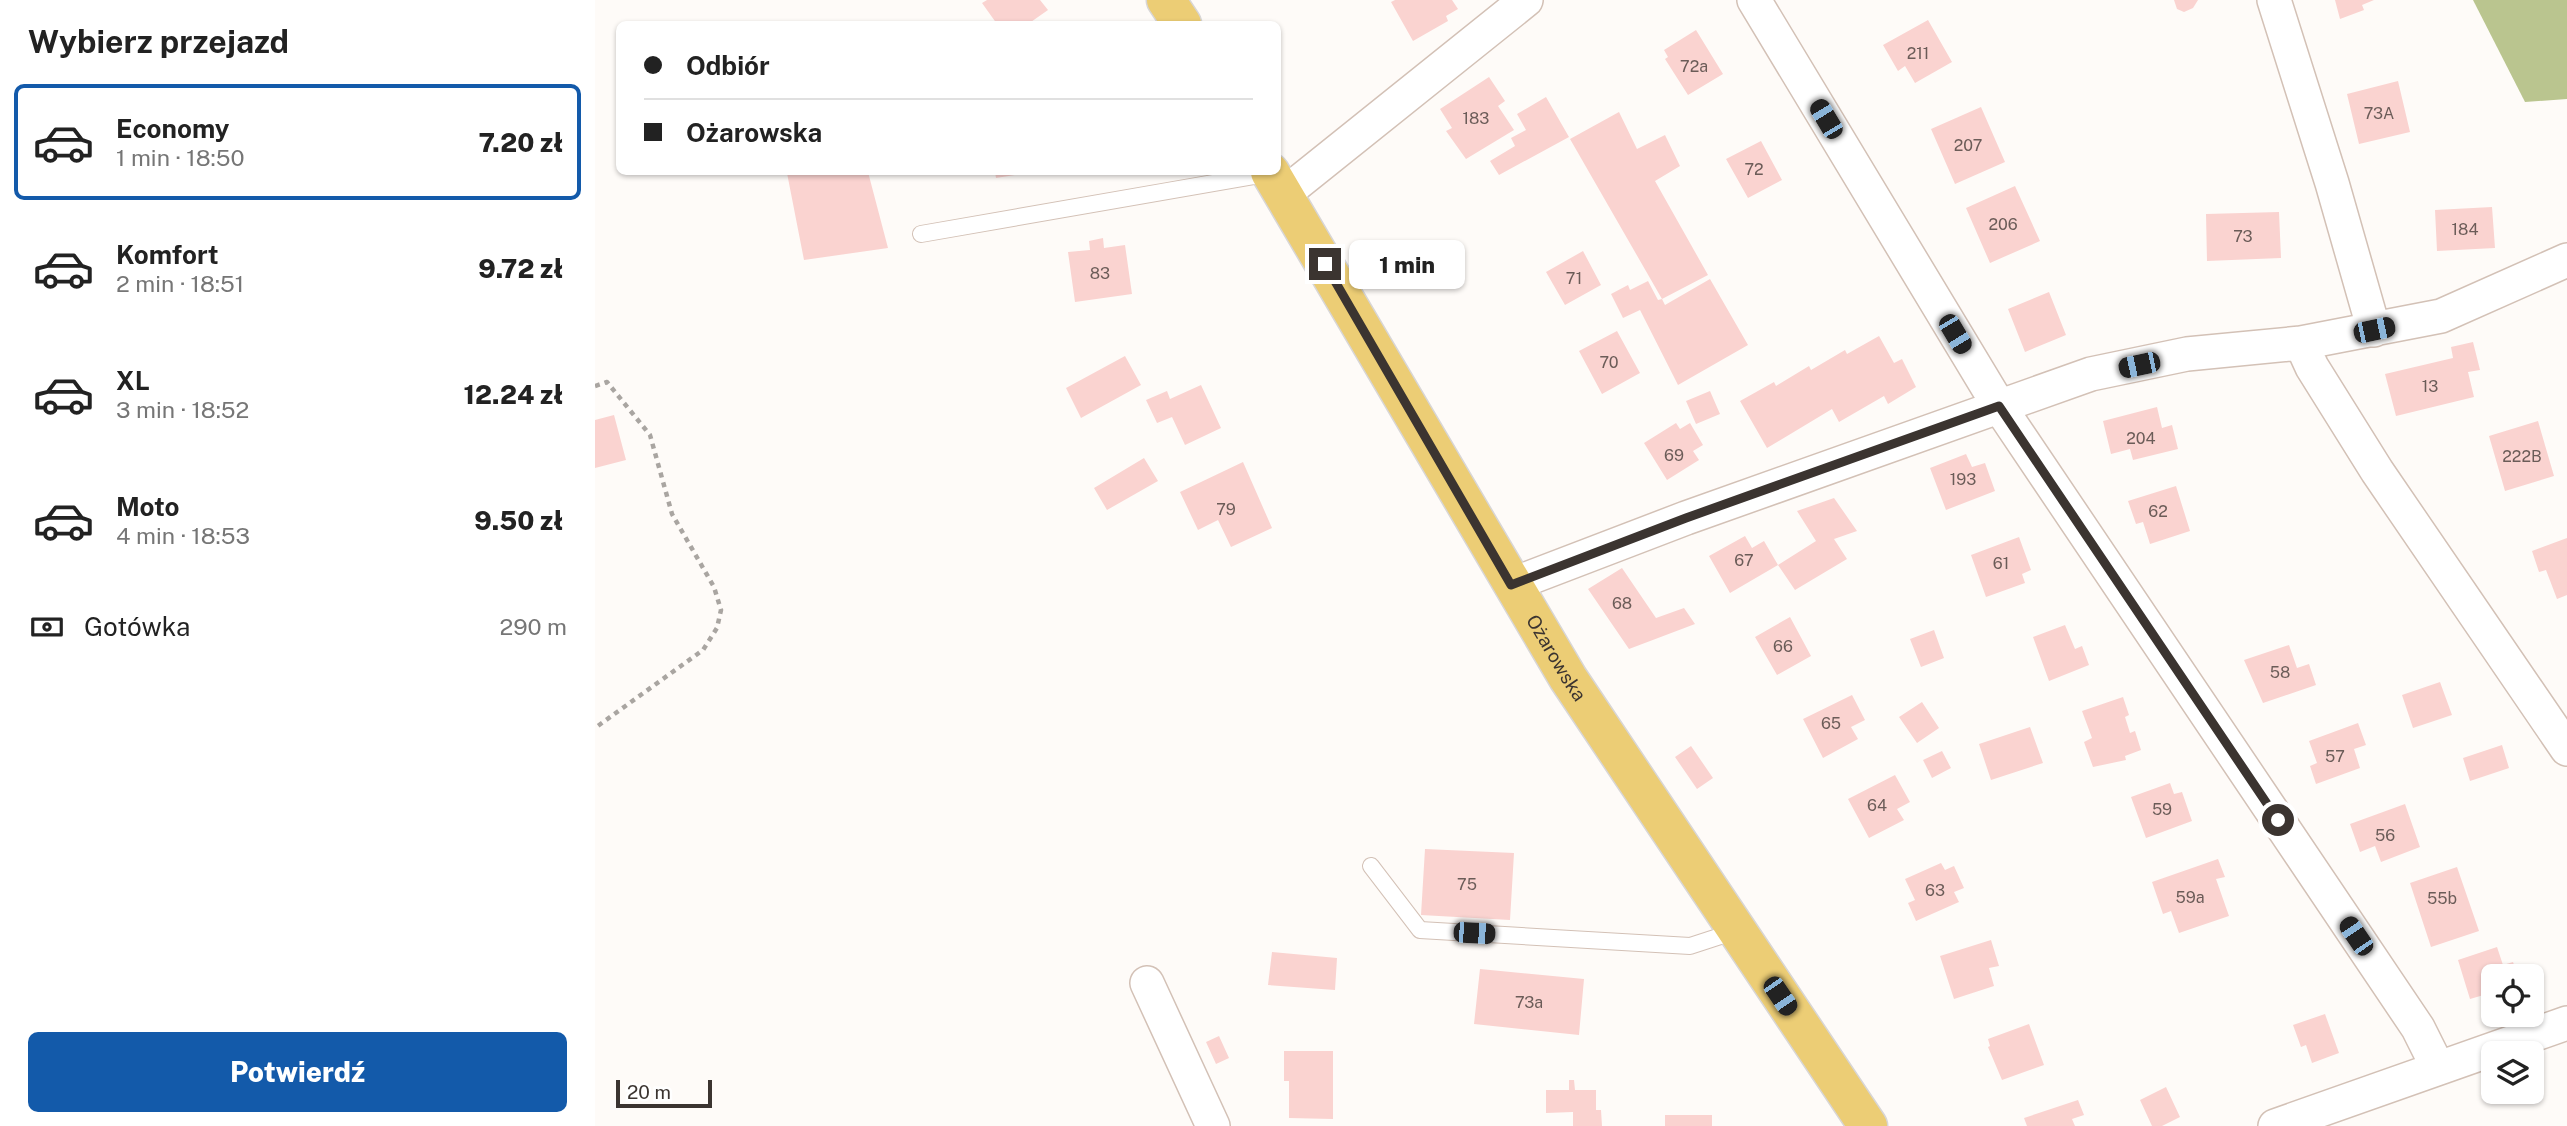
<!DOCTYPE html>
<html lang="pl">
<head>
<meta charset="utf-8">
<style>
  :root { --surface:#fff; --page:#f6f6f6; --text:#222; --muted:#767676; --line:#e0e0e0; --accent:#135aaa }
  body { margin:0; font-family:"Public Sans",sans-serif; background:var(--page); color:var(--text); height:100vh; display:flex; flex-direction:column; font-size:26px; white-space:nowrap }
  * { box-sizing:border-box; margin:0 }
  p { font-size:23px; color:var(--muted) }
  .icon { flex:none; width:38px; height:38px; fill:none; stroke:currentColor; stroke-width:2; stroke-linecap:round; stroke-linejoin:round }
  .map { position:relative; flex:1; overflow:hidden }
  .sheet { display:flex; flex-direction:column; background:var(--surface); width:595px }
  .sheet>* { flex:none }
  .top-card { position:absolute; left:21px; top:21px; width:665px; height:154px; border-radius:10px; box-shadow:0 2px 5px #0004; display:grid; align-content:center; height:154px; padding:0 28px; background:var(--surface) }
  .fabs { position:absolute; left:1886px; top:964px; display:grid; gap:14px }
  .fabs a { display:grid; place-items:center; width:63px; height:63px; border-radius:10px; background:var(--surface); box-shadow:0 2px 5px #0004; font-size:35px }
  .scale { position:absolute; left:21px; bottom:18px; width:96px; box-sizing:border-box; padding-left:7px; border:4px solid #3b3430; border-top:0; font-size:19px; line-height:24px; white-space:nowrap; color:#3b3430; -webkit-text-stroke:5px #fff; paint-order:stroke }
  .end { position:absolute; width:32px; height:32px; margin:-16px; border:9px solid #3b3430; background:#fff; box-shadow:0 0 0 4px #fff }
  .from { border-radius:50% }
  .bubble { position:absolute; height:49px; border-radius:10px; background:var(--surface); box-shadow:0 2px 5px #0004; font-size:23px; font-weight:800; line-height:49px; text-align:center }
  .car { position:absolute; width:21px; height:42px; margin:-21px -10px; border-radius:9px; box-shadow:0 0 5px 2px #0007; background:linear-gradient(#222 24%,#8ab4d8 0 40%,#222 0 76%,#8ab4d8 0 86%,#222 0) }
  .top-card b { display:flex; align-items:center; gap:24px; height:66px; font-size:26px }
  .top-card b+b { border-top:2px solid var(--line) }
  .top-card i { width:18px; height:18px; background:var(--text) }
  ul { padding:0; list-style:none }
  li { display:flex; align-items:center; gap:21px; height:116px; margin:0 14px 10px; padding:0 14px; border:4px solid transparent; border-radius:10px }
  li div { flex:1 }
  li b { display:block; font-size:26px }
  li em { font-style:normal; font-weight:800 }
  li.on { border-color:var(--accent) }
  li>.icon { width:63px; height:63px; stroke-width:1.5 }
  h2 { padding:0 28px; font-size:32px; line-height:84px }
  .pay { display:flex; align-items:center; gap:18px; height:77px; padding:0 28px; font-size:26px }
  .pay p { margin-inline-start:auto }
  .action { display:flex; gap:14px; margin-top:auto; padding:14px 28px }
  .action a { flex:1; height:80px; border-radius:10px; background:var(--accent); color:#fff; font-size:28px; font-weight:800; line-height:80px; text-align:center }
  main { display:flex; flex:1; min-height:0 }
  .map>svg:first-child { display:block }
</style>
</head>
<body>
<main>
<section class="sheet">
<h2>Wybierz przejazd</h2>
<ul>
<li class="on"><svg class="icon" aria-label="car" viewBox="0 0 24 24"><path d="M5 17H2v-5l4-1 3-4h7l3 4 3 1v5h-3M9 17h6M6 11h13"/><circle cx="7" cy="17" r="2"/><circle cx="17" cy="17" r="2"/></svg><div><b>Economy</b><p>1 min · 18:50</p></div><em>7.20 zł</em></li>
<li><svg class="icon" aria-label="car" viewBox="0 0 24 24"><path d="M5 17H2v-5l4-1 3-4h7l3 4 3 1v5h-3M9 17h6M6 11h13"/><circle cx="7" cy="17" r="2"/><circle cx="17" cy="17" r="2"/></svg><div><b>Komfort</b><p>2 min · 18:51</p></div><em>9.72 zł</em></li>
<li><svg class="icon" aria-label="car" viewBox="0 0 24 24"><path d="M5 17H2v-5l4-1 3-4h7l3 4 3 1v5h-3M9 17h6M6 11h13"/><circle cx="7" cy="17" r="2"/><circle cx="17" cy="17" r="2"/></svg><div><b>XL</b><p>3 min · 18:52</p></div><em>12.24 zł</em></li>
<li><svg class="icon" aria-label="car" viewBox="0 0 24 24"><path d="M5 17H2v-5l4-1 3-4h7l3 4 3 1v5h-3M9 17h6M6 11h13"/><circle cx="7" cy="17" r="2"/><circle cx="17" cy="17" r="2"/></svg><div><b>Moto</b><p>4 min · 18:53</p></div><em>9.50 zł</em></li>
</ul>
<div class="pay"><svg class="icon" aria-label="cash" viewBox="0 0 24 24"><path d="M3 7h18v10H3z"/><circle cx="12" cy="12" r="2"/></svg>Gotówka<p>290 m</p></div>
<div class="action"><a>Potwierdź</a></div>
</section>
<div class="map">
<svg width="1972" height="1126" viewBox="0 0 1972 1126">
  <rect width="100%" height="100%" fill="#fefbf8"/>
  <!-- forest -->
  <path fill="#bac58f" d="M1878 0H1972V99L1930 102Z"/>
  <!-- building -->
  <path fill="#fad3d0" d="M392 0H445L453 10 433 24H402L387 3Z
    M800 0H857L863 9 851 16 853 21 818 41 796 2Z
    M1579 0H1603L1598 8 1589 12 1582 9Z
    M1740 0H1779L1767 5 1769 10 1745 19Z
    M1333 20 1357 62 1320 83 1310 66 1303 71 1288 45Z
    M1101 30 1128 74 1093 95 1070 59 1073 57 1069 50Z
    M894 77 910 101 903 106 919 130 871 159 851 131 857 128 845 109Z
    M1803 81 1815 132 1764 144 1752 94Z
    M951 97 974 137 904 175 895 161 920 146 916 138 931 130 922 114Z
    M1386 107 1410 162 1360 184 1336 129Z
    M1024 112 1042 149 1070 135 1085 166 1060 181 1113 275 1067 299 1070 305 1115 279 1153 345 1083 385 1045 310 1028 318 1016 294 1033 285 1035 290 1053 281 1063 300 1067 299 975 139Z
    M1166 141 1187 180 1153 198 1131 159Z
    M273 172 293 248 209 260 192 173Z
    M400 172H432V173L401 178Z
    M1420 186 1445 241 1395 263 1371 208Z
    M1897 207 1900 248 1842 251 1840 210Z
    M1684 212 1686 258 1612 261 1611 214Z
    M508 238 509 248 530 245 537 294 480 302 473 252 495 250 494 241Z
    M988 251 1006 285 970 305 951 272Z
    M1454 292 1471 335 1430 352 1413 309Z
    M1022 331 1045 373 1007 394 984 351Z
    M1284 336 1299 363 1307 359 1321 387 1293 404 1289 396 1244 422 1237 409 1172 448 1145 401 1179 382 1181 386 1214 366 1216 370 1250 350 1252 354Z
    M1878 342 1885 370 1873 372 1879 397 1801 416 1790 374 1858 358 1856 347Z
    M530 356 546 385 486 418 471 388Z
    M606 385 626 428 590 445 577 417 562 423 551 400 572 391 575 399Z
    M1115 391 1125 414 1101 424 1091 401Z
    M1562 407 1567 428 1577 425 1583 449 1538 460 1535 449 1516 454 1508 421Z
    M19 415 31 460 0 468V420Z
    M1943 421 1959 476 1910 491 1894 436Z
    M1081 423 1085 429 1095 423 1108 445 1098 451 1104 460 1072 480 1049 443Z
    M1371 454 1377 467 1390 463 1400 491 1351 510 1335 468Z
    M549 458 563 481 512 510 499 488Z
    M648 462 677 528 636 547 623 520 603 530 585 492Z
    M1581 486 1595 531 1555 544 1548 522 1541 524 1533 501Z
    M1239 498 1262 531 1239 539 1252 559 1200 590 1183 565 1221 541 1202 511Z
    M1150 536 1157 548 1169 541 1183 565 1135 593 1114 556Z
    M1424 537 1436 570 1427 574 1430 583 1391 597 1376 555Z
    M1972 538V595L1962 599 1951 570 1944 572 1937 551Z
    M1027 568 1061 618 1089 608 1100 624 1034 649 993 589Z
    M1195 617 1216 656 1182 675 1160 637Z
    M1470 625 1480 649 1487 646 1494 665 1454 681 1438 637Z
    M1339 630 1349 658 1326 667 1315 639Z
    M1694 645 1702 668 1714 664 1721 685 1668 703 1649 660Z
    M1845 682 1857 715 1818 728 1807 695Z
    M1257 695 1270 720 1256 727 1263 739 1228 758 1208 719Z
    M1528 697 1534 715 1530 717 1535 733 1540 731 1546 750 1530 756 1531 760 1498 767 1489 742 1497 738 1487 711Z
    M1327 702 1344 728 1322 743 1304 717Z
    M1763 723 1771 745 1759 749 1765 768 1721 784 1715 766 1722 763 1714 741Z
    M1435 727 1448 763 1396 780 1384 744Z
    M1907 745 1914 768 1875 781 1868 758Z
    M1096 746 1118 778 1102 789 1080 757Z
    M1347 751 1356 768 1337 778 1328 760Z
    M1300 775 1315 802 1302 809 1309 820 1274 838 1253 799Z
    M1575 783 1579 794 1587 792 1597 821 1551 838 1536 797Z
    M1810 804 1825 847 1786 862 1780 846 1765 852 1755 824Z
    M830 849 919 853 915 920 826 915Z
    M1623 859 1630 877 1621 879 1634 916 1584 933 1576 911 1568 914 1557 882Z
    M1346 863 1350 870 1359 866 1369 888 1359 892 1364 902 1321 921 1313 903 1320 900 1310 879Z
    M1862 867 1884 931 1836 947 1815 883Z
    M1396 940 1404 966 1394 968 1399 986 1359 999 1345 956Z
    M1902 947 1908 965 1918 962 1923 976H1899V992L1875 999 1863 960Z
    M677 952 742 958 740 990 673 985Z
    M885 969 989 979 984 1035 879 1024Z
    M1730 1014 1744 1053 1717 1063 1711 1045 1706 1047 1698 1025Z
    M1434 1024 1449 1065 1407 1080 1393 1047 1395 1046 1393 1039Z
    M624 1036 634 1058 621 1064 611 1042Z
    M689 1051H738V1119L694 1118V1081H689Z
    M974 1080H979L980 1090H1001V1110H1006L1007 1126H978V1112L951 1113V1090H974Z
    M1571 1087 1585 1117 1567 1126H1557L1545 1100Z
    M1483 1100 1489 1115 1477 1119 1480 1126H1432L1429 1118Z
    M1070 1115H1117V1126H1070Z"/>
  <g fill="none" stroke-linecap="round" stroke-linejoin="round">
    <!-- service casing -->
    <g stroke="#d3c1b6" stroke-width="18">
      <path id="service" d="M326 234 676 173
        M776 866 825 930 1095 946 1141 931"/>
    </g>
    <!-- minor casing -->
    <g stroke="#d3c1b6" stroke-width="36">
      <path id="minor" d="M1159 0 1404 406 1823 1028 1843 1068
        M1679 0 1737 183 1779 330
        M689 194 931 0
        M1706 343 1717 367 1782 471 1972 749
        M916 585 1091 518 1496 374 1592 354 1706 343 1846 316 1972 260
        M552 983 618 1126
        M1680 1126 1972 1023"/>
    </g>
    <!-- primary casing -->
    <g stroke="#d8d6d6" stroke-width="41">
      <g id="primary">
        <path d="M571 0 587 24"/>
        <path id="s1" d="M675 172 973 678 1273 1126"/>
      </g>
    </g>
    <!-- path -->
    <path stroke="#a9a5a1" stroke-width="4.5" stroke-dasharray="5 5" stroke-linecap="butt" d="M0 386 12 382 55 435 77 514 119 587 126 610 122 628 108 650 0 728"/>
    <!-- service -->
    <use href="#service" stroke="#fff" stroke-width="16"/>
    <!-- minor -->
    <use href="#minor" stroke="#fff" stroke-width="33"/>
    <!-- primary -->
    <use href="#primary" stroke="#eccd75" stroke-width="38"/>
  </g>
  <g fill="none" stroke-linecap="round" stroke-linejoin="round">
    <!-- route -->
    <path stroke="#3b3430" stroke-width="9" d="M730 264 916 585 1091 518 1404 406 1683 820"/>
  </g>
  <g text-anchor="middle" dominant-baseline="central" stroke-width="6" stroke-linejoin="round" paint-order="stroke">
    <!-- number labels -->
    <g font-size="16" fill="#6b5c58">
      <text x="1323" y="53">211</text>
      <text x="1099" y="66">72a</text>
      <text x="1784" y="113">73A</text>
      <text x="881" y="118">183</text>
      <text x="1373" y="145">207</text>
      <text x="1159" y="169">72</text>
      <text x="1408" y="224">206</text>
      <text x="1870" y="229">184</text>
      <text x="1648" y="236">73</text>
      <text x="505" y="273">83</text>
      <text x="979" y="278">71</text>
      <text x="1014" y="362">70</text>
      <text x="1835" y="386">13</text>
      <text x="1546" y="438">204</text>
      <text x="1079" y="455">69</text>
      <text x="1927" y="456">222B</text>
      <text x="1368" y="479">193</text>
      <text x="631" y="509">79</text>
      <text x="1563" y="511">62</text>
      <text x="1149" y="560">67</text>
      <text x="1406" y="563">61</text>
      <text x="1027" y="603">68</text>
      <text x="1188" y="646">66</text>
      <text x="1685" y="672">58</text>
      <text x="1236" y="723">65</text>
      <text x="1740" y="756">57</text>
      <text x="1282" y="805">64</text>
      <text x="1567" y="809">59</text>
      <text x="1790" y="835">56</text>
      <text x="872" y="884">75</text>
      <text x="1340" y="890">63</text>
      <text x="1595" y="897">59a</text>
      <text x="1847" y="898">55b</text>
      <text x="934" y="1002">73a</text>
    </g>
    <!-- street labels -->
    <g font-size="19" fill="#3b3430" stroke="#fff">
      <text stroke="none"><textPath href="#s1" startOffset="564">Ożarowska</textPath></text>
    </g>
  </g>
</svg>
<div class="fabs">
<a><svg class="icon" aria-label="locate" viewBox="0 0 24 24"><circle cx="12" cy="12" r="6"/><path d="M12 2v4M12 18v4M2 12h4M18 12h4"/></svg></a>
<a><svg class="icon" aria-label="layers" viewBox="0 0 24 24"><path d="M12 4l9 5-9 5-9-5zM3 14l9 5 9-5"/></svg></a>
</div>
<div class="scale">20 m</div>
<i class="end from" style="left:1683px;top:820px"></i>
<i class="end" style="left:730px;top:264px"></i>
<div class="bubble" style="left:754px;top:240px;width:116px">1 min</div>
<i class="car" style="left:1231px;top:119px;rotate:329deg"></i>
<i class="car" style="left:1779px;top:330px;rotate:78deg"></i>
<i class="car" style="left:1360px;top:334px;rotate:149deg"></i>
<i class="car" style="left:1544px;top:365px;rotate:258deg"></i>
<i class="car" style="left:879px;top:933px;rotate:93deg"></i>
<i class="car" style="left:1761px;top:936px;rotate:326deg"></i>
<i class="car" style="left:1185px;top:996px;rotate:146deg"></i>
<div class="top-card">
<b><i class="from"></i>Odbiór</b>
<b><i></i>Ożarowska</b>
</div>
</div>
</main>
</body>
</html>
